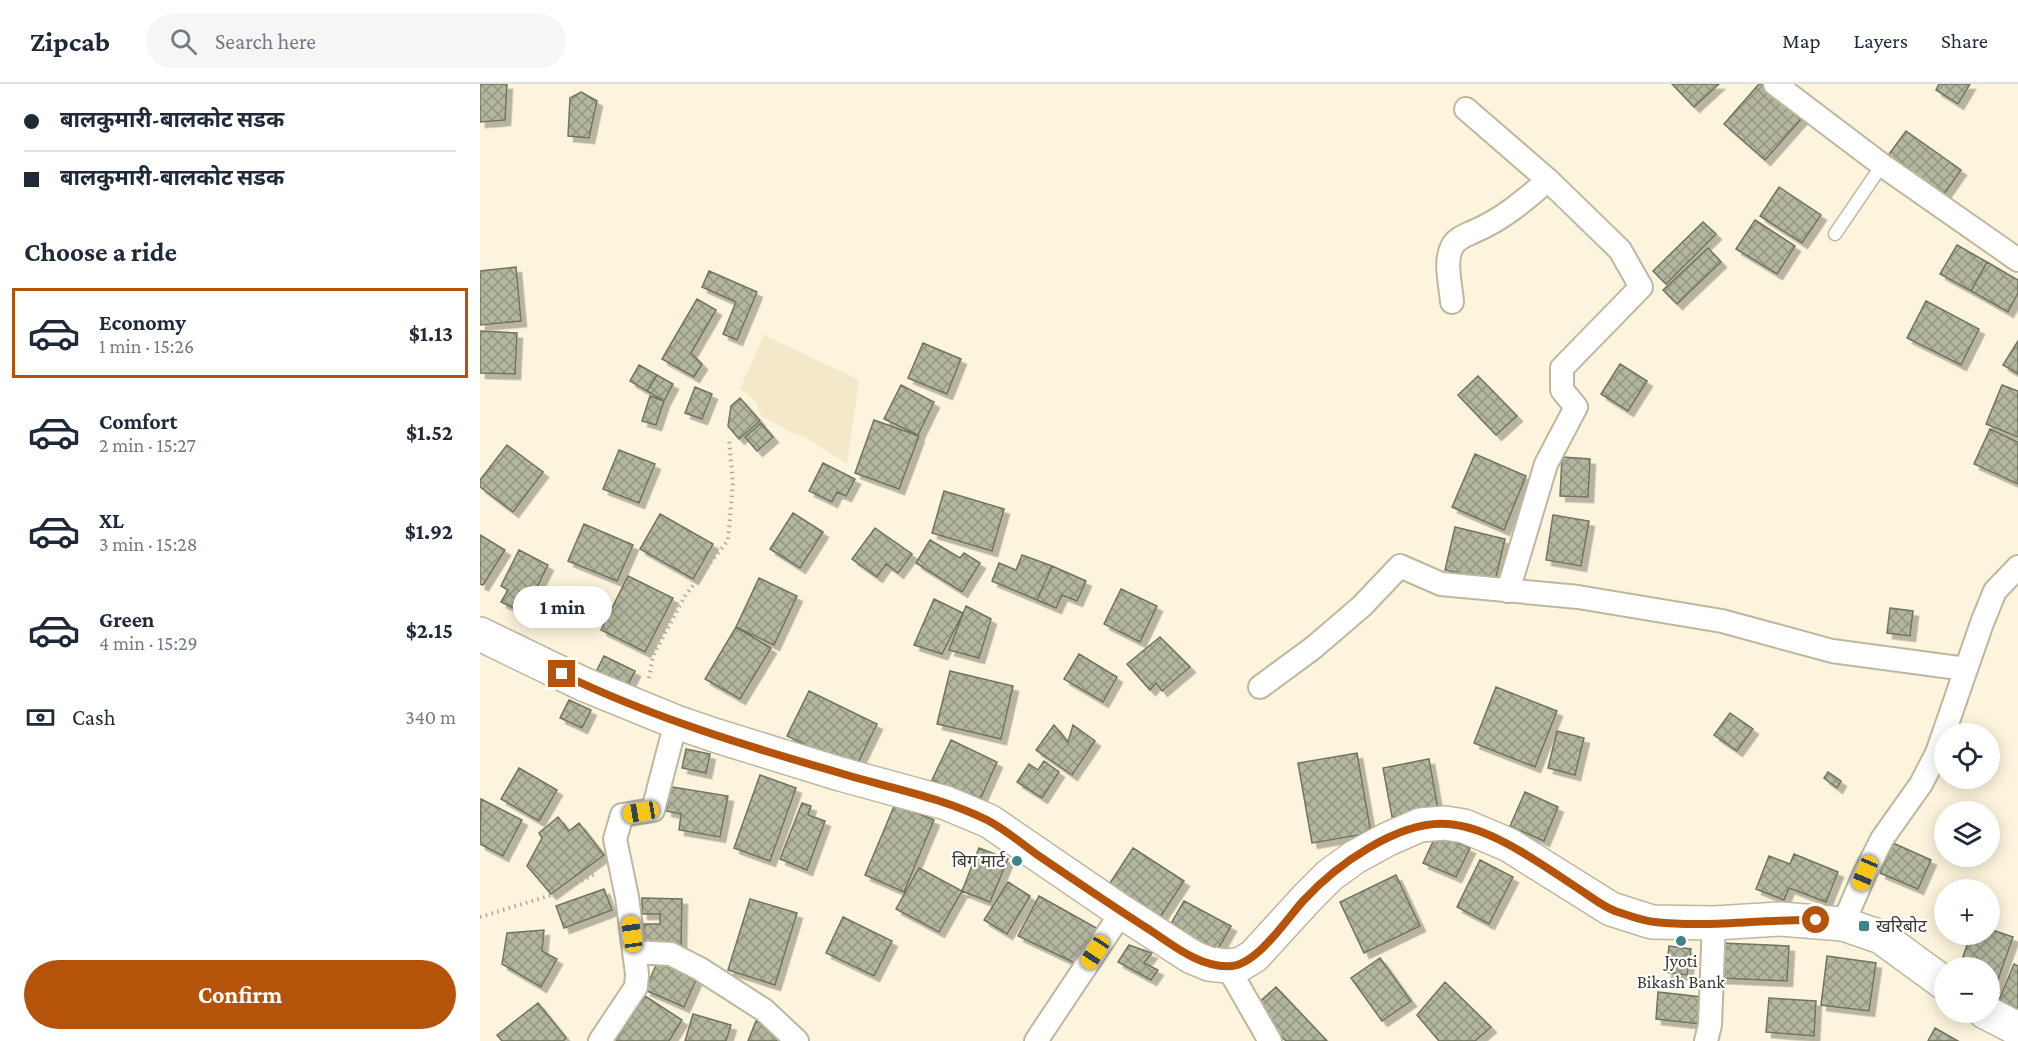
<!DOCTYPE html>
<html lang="en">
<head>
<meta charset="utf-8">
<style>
  :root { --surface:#fff; --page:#f6f6f7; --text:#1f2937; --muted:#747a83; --line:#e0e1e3; --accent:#b45309 }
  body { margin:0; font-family:"Crimson Pro","Noto Sans Devanagari",serif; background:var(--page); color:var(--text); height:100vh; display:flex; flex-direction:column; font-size:22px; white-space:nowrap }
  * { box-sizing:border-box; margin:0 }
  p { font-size:20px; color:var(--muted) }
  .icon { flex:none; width:33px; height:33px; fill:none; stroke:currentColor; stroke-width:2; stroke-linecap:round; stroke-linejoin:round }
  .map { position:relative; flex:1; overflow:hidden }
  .drawer { display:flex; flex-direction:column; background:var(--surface); width:480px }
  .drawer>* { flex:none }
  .guide { display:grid; align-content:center; height:132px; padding:0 24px; background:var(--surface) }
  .tools { position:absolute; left:1454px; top:639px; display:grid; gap:12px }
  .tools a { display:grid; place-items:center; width:66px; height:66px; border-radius:50%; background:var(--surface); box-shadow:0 3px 15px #0003; font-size:30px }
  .end { position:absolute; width:27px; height:27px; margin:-14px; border:8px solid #b45309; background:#fff; box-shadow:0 0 0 3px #fff }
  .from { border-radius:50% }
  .bubble { position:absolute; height:42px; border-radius:21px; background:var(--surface); box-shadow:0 3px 15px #0003; font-size:20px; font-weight:700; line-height:42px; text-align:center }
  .car { position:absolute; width:18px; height:36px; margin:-18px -9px; border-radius:8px; box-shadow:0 0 4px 2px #0007; background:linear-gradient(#f5c518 24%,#345 0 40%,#f5c518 0 76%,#345 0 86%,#f5c518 0) }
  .guide b { display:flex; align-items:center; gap:21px; height:57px; font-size:22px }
  .guide b+b { border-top:2px solid var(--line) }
  .guide i { width:15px; height:15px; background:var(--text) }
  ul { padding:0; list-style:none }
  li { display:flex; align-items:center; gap:18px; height:90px; margin:0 12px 9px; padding:0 12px; border:3px solid transparent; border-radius:0px }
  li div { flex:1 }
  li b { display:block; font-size:22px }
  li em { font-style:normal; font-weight:700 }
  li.active { border-color:var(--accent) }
  li>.icon { width:54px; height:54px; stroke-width:1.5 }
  h2 { padding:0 24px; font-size:27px; line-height:72px }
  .pay { display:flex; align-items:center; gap:15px; height:66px; padding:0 24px; font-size:22px }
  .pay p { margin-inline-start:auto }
  .action { display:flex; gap:12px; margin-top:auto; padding:12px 24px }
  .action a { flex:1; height:69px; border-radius:36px; background:var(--accent); color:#fff; font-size:24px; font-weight:700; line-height:69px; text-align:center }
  header { display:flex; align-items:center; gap:36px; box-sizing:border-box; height:84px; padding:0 30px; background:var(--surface); border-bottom:2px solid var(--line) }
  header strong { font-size:28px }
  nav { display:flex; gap:33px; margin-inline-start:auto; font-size:21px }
  .search { width:420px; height:54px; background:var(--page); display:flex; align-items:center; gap:15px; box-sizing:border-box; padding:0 21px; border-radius:33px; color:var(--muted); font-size:22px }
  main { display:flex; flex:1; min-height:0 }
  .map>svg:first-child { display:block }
</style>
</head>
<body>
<header>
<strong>Zipcab</strong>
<div class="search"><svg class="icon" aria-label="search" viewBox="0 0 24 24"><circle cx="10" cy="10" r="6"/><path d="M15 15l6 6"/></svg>Search here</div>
<nav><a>Map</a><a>Layers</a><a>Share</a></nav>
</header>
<main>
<section class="drawer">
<div class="guide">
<b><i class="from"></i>बालकुमारी-बालकोट सडक</b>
<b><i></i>बालकुमारी-बालकोट सडक</b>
</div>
<h2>Choose a ride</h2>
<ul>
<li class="active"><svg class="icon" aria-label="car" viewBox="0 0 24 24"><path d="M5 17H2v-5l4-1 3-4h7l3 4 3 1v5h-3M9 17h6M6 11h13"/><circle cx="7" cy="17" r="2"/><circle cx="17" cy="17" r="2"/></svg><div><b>Economy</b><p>1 min · 15:26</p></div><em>$1.13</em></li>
<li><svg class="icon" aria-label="car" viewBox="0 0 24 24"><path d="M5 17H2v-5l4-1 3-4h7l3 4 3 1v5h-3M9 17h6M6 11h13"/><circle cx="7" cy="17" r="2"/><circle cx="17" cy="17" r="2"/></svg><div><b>Comfort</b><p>2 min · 15:27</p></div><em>$1.52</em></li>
<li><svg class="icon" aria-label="car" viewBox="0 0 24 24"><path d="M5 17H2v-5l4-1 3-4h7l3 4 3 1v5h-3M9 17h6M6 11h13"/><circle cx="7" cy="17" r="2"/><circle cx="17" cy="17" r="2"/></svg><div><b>XL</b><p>3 min · 15:28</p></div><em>$1.92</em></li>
<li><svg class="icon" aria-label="car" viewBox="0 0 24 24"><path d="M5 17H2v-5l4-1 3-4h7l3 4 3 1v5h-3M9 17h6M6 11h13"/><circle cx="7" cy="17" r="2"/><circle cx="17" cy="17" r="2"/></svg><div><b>Green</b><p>4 min · 15:29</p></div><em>$2.15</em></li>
</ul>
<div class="pay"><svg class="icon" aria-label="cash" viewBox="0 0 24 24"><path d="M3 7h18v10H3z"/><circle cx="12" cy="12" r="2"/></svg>Cash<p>340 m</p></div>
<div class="action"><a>Confirm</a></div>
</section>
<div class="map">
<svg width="1538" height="957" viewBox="0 0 1538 957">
  <defs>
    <pattern id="building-cross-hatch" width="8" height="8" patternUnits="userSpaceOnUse" patternTransform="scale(1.5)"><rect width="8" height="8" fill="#b3b69e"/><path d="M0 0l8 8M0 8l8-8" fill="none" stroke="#939581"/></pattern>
    <filter id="shadow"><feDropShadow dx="5.5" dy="5.5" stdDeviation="0" flood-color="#0004"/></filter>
  </defs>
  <rect width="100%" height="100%" fill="#fcf4dc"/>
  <!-- built -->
  <path fill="#f3e8c9" d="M284 251 379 296 367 380 325 353 312 349 282 332 275 316 260 305Z"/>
  <!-- building -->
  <path fill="url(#building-cross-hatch)" stroke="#71745e" stroke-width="1.5" filter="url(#shadow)" d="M0 0H27L25 36 0 38Z
    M1192 0H1239L1214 23Z
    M1279 0H1285L1323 33 1285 76 1244 40Z
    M1459 0H1490L1478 20 1456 6Z
    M101 8 117 17 109 54 88 52 90 14Z
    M1426 47 1481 86 1460 116 1404 77Z
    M1299 103 1341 131 1322 159 1280 132Z
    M1275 136 1315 162 1297 190 1256 165Z
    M1223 138 1236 150 1186 200 1173 187Z
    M1477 161 1507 178 1491 207 1460 190Z
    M1228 164 1241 178 1197 220 1183 206Z
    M1507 178 1538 196V209L1528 228 1491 207Z
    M36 183 41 237 0 241V187Z
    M229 187 277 208 257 256 243 250 256 218 222 203Z
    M217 215 236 226 211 269 222 280 214 293 182 275Z
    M1446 217 1499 245 1481 281 1427 254Z
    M0 247 37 249 35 290 0 289Z
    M1538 257V290L1523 281Z
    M443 259 481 275 467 310 428 294Z
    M1140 280 1167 297 1148 327 1121 310Z
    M159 281 177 291 167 307 150 297Z
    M177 291 193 300 184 317 167 307Z
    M998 292 1037 332 1016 351 978 311Z
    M421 301 454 318 438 351 404 335Z
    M1522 301 1538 307V353L1506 340Z
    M215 303 232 310 222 335 205 329Z
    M170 312 184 317 176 341 162 337Z
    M260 314 280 337 259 355 248 342 251 322Z
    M394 336 439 352 419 405 375 389Z
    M281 339 293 353 277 367 265 353Z
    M1510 345 1538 358V400L1494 380Z
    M27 361 63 388 33 428 0 403V396Z
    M139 366 175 380 159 419 123 405Z
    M995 370 1046 392 1024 446 972 423Z
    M1082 373 1110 375 1108 413 1080 412Z
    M343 379 375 395 366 412 357 408 352 418 329 407Z
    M464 407 524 425 512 467 452 449Z
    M313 429 343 448 320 484 290 465Z
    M180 430 233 460 213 495 160 465Z
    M1073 431 1109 437 1101 482 1066 476Z
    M104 440 153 461 137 497 88 477Z
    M975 443 1025 455 1015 497 965 486Z
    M395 444 432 470 418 489 406 480 397 493 372 475Z
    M0 451 25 466 3 501 0 500Z
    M450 456 480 474 484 469 500 479 482 508 436 479Z
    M39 466 68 481 44 529 21 518 28 506 21 502Z
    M542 471 572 482 557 516 512 497 519 479 536 486Z
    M572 482 606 497 597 517 582 511 576 524 557 516Z
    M148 492 193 514 165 568 121 546Z
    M279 494 317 512 294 561 256 543Z
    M641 505 677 522 660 558 624 540Z
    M454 515 483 529 462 570 434 561Z
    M486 522 511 535 499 574 469 566Z
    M1410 524 1433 527 1430 552 1407 549Z
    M256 543 291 564 260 615 225 595Z
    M680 553 710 583 682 607 676 599 670 606 647 580Z
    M599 570 637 593 623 618 584 595Z
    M124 572 155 587 145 607 114 592Z
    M470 587 533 602 521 655 457 640Z
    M1016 603 1077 627 1055 683 994 659Z
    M329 607 397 640 375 685 307 652Z
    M89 616 111 626 102 644 80 634Z
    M1250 629 1273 645 1257 667 1234 651Z
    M574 641 588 658 593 641 615 657 592 691 556 666Z
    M1077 647 1104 654 1095 691 1068 684Z
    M471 656 517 678 499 718 452 696Z
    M206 665 230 670 226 689 202 684Z
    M877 669 891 749 832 759 818 679Z
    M949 675 958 725 912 733 903 684Z
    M564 677 579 688 562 714 537 698 549 680 558 686Z
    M39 684 77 706 59 737 21 715Z
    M1348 688 1361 697 1357 704 1344 694Z
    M280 691 316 704 290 777 254 764Z
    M180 701 248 712 240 753 199 746 201 730 186 727 188 718 177 716Z
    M1045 708 1078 723 1064 757 1030 742Z
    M1 715 42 736 23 772 0 760Z
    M322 719 331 722 328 731 345 737 327 786 300 775Z
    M415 720 454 736 424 808 385 791Z
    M78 733 89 747 99 739 124 771 71 810 47 782 62 754 59 749Z
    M957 749 990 764 976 793 943 779Z
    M1413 759 1451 776 1438 805 1400 789Z
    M499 764 528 775 510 818 482 807Z
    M653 764 704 797 675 841 624 808Z
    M1314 770 1358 788 1346 818 1309 804 1304 816 1276 805 1289 772 1310 780Z
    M1000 776 1033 793 1009 840 977 823Z
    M439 784 482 807 459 848 416 825Z
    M916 791 940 842 884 869 860 818Z
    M528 798 550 812 527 850 504 836Z
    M124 805 132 826 84 844 76 822Z
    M559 812 620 846 597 880 538 852Z
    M162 814 202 815 201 867H164V840H180V830H162Z
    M270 815 317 829 295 901 248 886Z
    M704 817 751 842 736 869 689 843Z
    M363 833 412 857 394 892 346 869Z
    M1509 845 1533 853 1515 904 1509 902V884H1479L1491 850H1509Z
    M64 846 62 867 77 875 61 903 22 880 27 849Z
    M1241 859 1309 862 1307 897 1240 894Z
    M649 861 672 869 664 879 678 886 671 896 638 878Z
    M1189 862 1211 865 1207 891 1186 888Z
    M181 870 220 887 204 923 165 906Z
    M1347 872 1396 879 1389 927 1341 921Z
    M900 874 931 917 902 937 871 894Z
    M1534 880 1538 882V932L1516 923Z
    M965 898 1011 943 995 957H959L937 931Z
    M796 903 847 957H806L774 923Z
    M1178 908 1222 913 1220 940 1176 935Z
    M165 912 202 936 189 957H135Z
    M1289 914 1336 917 1334 952 1286 948Z
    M58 919 86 954 83 957H22L17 951Z
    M213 930 251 941 246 957H205Z
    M276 937 305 949 302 957H268Z
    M1455 944 1478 957H1448Z"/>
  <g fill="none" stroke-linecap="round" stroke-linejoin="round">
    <!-- lane casing -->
    <g stroke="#beb7a0" stroke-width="15">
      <path id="lane" d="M1355 150 1402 81"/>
    </g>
    <!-- street casing -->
    <g stroke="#beb7a0" stroke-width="26">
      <path id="street" d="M1295 0 1402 81 1538 176
        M986 25 1068 96 1140 166 1161 203 1082 284V306L1096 323 1066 380 1028 507
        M972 218C971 202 964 178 972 163 976 154 987 151 995 147 1023 135 1045 116 1068 96
        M780 603 833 564 882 522 920 482 961 500 1098 513 1242 537 1352 567 1486 585
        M1363 840 1385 789 1402 755 1441 700 1457 669 1502 539 1515 507 1538 483
        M154 868 191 870 220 885 284 926 317 957
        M747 882 790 957
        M120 957 156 903 157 890 147 813 135 755 142 731 173 726 196 638
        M556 957 642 828
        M1226 957 1230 941 1234 839"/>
    </g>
    <!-- secondary casing -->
    <g stroke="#beb7a0" stroke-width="36">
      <path id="secondary" d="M0 550 103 600 196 638 237 652 360 690 466 719 509 737 642 828 712 873 729 880 747 882 761 880 774 872 827 814 850 791 875 773 908 755 940 741 965 739 984 742 1029 761 1131 825 1172 838 1234 839 1300 835 1363 840 1401 853 1464 899
        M1505 928 1538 945"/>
    </g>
    <!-- path -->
    <path stroke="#aea896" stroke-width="4" stroke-dasharray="1.5 4.5" stroke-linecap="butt" d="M169 594 173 572 205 512 248 456 253 399 249 356
      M0 833 75 810 117 789"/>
    <!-- lane -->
    <use href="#lane" stroke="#fff" stroke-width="12"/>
    <!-- street -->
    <use href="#street" stroke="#fff" stroke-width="22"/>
    <!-- secondary -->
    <use href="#secondary" stroke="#fff" stroke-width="33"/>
  </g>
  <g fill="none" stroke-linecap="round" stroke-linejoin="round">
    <!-- route -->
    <path stroke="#b45309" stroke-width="8" d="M82 590C171 633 266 662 360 689 409 704 461 713 507 736 525 745 542 760 559 772 596 797 632 822 670 846 694 862 722 885 752 882 778 879 806 836 823 817 855 782 918 736 968 740 1012 743 1062 781 1099 805 1110 812 1122 822 1135 827 1147 831 1162 837 1175 838 1228 844 1283 835 1336 836"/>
  </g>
  <!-- markers -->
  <g fill="#3c8487" stroke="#fff" stroke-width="2">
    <circle cx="537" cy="777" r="6"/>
    <rect x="1378" y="836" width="12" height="12" rx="3"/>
    <circle cx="1201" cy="857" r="6"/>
  </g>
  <g text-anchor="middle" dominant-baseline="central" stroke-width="4.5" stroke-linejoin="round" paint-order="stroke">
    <!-- poi labels -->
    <g font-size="18" fill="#3b382f" stroke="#fff" text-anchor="end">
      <text x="525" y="777">बिग मार्ट</text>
      <text x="1396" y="842" text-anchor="start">खरिबोट</text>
      <text x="1201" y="877" text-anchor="middle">Jyoti<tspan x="1201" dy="21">Bikash Bank</tspan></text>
    </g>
  </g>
</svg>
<div class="tools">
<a><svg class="icon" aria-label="locate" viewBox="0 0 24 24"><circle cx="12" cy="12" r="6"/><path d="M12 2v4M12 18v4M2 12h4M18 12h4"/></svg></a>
<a><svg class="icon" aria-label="layers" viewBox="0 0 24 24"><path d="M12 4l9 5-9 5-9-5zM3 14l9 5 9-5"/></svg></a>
<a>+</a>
<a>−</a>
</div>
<i class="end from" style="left:1336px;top:836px"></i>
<i class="end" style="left:82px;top:590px"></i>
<div class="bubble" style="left:33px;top:502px;width:99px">1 min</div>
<i class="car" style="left:161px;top:728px;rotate:260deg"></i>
<i class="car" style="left:1385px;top:789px;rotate:203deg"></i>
<i class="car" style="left:152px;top:850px;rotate:352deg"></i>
<i class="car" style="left:615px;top:868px;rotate:213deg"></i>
</div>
</main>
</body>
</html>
